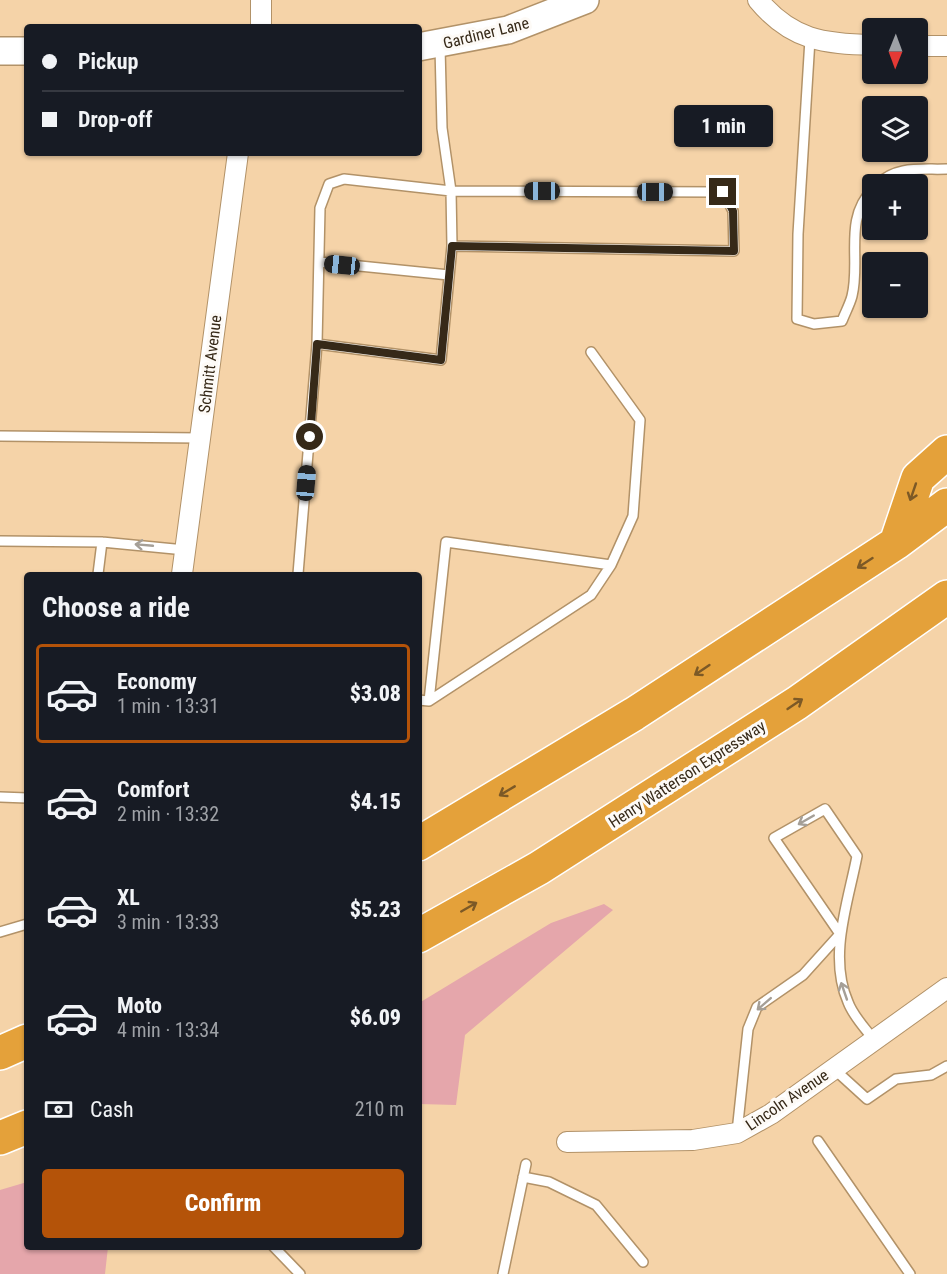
<!DOCTYPE html>
<html lang="en">
<head>
<meta charset="utf-8">
<style>
  :root { --surface:#171b24; --page:#242831; --text:#f1f3f6; --muted:#9ea1a6; --line:#363941; --accent:#b45309 }
  body { margin:0; font-family:"Roboto Condensed",sans-serif; background:var(--page); color:var(--text); height:100vh; display:flex; flex-direction:column; font-size:22px; white-space:nowrap }
  * { box-sizing:border-box; margin:0 }
  p { font-size:20px; color:var(--muted) }
  .icon { flex:none; width:33px; height:33px; fill:none; stroke:currentColor; stroke-width:2; stroke-linecap:round; stroke-linejoin:round }
  .map { position:relative; flex:1; overflow:hidden }
  .side { position:absolute; left:24px; top:572px; width:398px; height:678px; display:flex; flex-direction:column; background:var(--surface); border-radius:6px; box-shadow:0 2px 4px #0004 }
  .side>* { flex:none }
  .hud { position:absolute; left:24px; top:24px; width:398px; height:132px; border-radius:6px; box-shadow:0 2px 4px #0004; display:grid; align-content:center; height:132px; padding:0 18px; background:var(--surface) }
  .needle { width:39px; rotate:181deg }
  .controls { position:absolute; left:862px; top:18px; display:grid; gap:12px }
  .controls a { display:grid; place-items:center; width:66px; height:66px; border-radius:6px; background:var(--surface); box-shadow:0 2px 4px #0004; font-size:30px }
  .end { position:absolute; width:27px; height:27px; margin:-14px; border:8px solid #362918; background:#fff; box-shadow:0 0 0 3px #fff }
  .from { border-radius:50% }
  .bubble { position:absolute; height:42px; border-radius:6px; background:var(--surface); box-shadow:0 2px 4px #0004; font-size:20px; font-weight:800; line-height:42px; text-align:center }
  .car { position:absolute; width:18px; height:36px; margin:-18px -9px; border-radius:8px; box-shadow:0 0 4px 2px #0007; background:linear-gradient(#222 24%,#8ab4d8 0 40%,#222 0 76%,#8ab4d8 0 86%,#222 0) }
  .hud b { display:flex; align-items:center; gap:21px; height:57px; font-size:22px }
  .hud b+b { border-top:2px solid var(--line) }
  .hud i { width:15px; height:15px; background:var(--text) }
  ul { padding:0; list-style:none }
  li { display:flex; align-items:center; gap:18px; height:99px; margin:0 12px 9px; padding:0 6px; border:3px solid transparent; border-radius:6px }
  li div { flex:1 }
  li b { display:block; font-size:22px }
  li em { font-style:normal; font-weight:800 }
  li.on { border-color:var(--accent) }
  li>.icon { width:54px; height:54px; stroke-width:1.5 }
  h2 { padding:0 18px; font-size:27px; line-height:72px }
  .pay { display:flex; align-items:center; gap:15px; height:66px; padding:0 18px; font-size:22px }
  .pay p { margin-inline-start:auto }
  .button { display:flex; gap:12px; margin-top:auto; padding:12px 18px }
  .button a { flex:1; height:69px; border-radius:6px; background:var(--accent); color:#fff; font-size:24px; font-weight:800; line-height:69px; text-align:center }
  .map>svg:first-child { display:block }
</style>
</head>
<body>
<div class="map">
<svg width="947" height="1274" viewBox="0 0 947 1274">
  <rect width="100%" height="100%" fill="#f5d3a8"/>
  <!-- green -->
  <path fill="#e5a6ab" d="M604 904 613 910 465 1035 456 1105 419 1104V1003L551 923Z
    M27 1182V1246L108 1247 105 1274H0V1190Z"/>
  <g fill="none" stroke-linecap="round" stroke-linejoin="round">
    <!-- lane casing -->
    <g stroke="#b29268" stroke-width="12">
      <path id="lane" d="M810 39 798 234 797 319 814 324 842 321C845 313 850 304 852 296 861 260 843 219 873 189
        M878 184C897 165 922 170 947 169
        M320 262 449 275
        M317 344 441 360 452 246 734 251 733 211 723 192 451 191 452 246
        M0 436 200 438
        M0 541 102 542 185 550
        M98 574 102 542
        M298 574 317 344 320 208 329 184 344 179 451 191 442 128 440 47
        M418 700 429 701 591 595 611 565 633 516 640 420 591 352
        M429 701 446 542 611 565
        M0 797 27 798
        M0 932 27 924
        M834 1069 867 1099 896 1079 931 1075 947 1066
        M737 1132 748 1029 757 1007 803 975 840 934 774 838 825 809 857 856C848 903 828 956 848 1002 853 1016 865 1028 874 1040
        M818 1141 910 1274
        M523 1177 549 1182 596 1205 643 1262
        M273 1246 300 1274
        M503 1274 526 1164"/>
    </g>
    <!-- street casing -->
    <g stroke="#b29268" stroke-width="22">
      <path id="street" d="M261 0V27
        M758 0C791 40 824 44 873 45
        M918 46H947
        M182 574 238 153
        M567 1142 693 1140 737 1133 771 1114 947 988"/>
    </g>
    <!-- secondary casing -->
    <g stroke="#b29268" stroke-width="30">
      <path id="secondary" d="M418 47 508 30 585 0
        M0 51H27"/>
    </g>
    <!-- highway casing -->
    <g stroke="#fff" stroke-width="36">
      <path id="highway" d="M896 543 918 478 947 452
        M418 844 634 714 896 543 947 505
        M418 936 539 868 797 703 947 597
        M0 1053 27 1041
        M0 1138 27 1127"/>
    </g>
    <!-- lane -->
    <use href="#lane" stroke="#fff" stroke-width="9"/>
    <!-- street -->
    <use href="#street" stroke="#fff" stroke-width="20"/>
    <!-- secondary -->
    <use href="#secondary" stroke="#fff" stroke-width="27"/>
    <!-- highway -->
    <use href="#highway" stroke="#e4a13a" stroke-width="33"/>
  </g>
  <!-- one-way arrows -->
  <defs><path id="oneway-shaft" d="M-6 0H5M1.5-3L5.5 0L1.5 3" fill="none" stroke-width="1.6" stroke-linecap="round" stroke-linejoin="round" transform="scale(1.5)"/></defs>
  <g stroke="#7c5926">
    <use href="#oneway-shaft" transform="translate(913 492) rotate(109)"/>
    <use href="#oneway-shaft" transform="translate(865 563) rotate(147)"/>
    <use href="#oneway-shaft" transform="translate(702 670) rotate(146)"/>
    <use href="#oneway-shaft" transform="translate(795 704) rotate(-34)"/>
    <use href="#oneway-shaft" transform="translate(507 791) rotate(149)"/>
    <use href="#oneway-shaft" transform="translate(469 907) rotate(-30)"/>
  </g>
  <g stroke="#a59f97">
    <use href="#oneway-shaft" transform="translate(144 545) rotate(-175)"/>
    <use href="#oneway-shaft" transform="translate(806 820) rotate(150)"/>
    <use href="#oneway-shaft" transform="translate(844 991) rotate(-109)"/>
    <use href="#oneway-shaft" transform="translate(764 1004) rotate(139)"/>
  </g>
  <g fill="none" stroke-linecap="round" stroke-linejoin="round">
    <!-- route -->
    <path stroke="#362918" stroke-width="8" d="M310 437 317 344 441 360 452 246 734 251 733 211 723 192"/>
  </g>
  <g text-anchor="middle" dominant-baseline="central" stroke-width="6" stroke-linejoin="round" paint-order="stroke">
    <!-- street labels -->
    <g font-size="16" fill="#362918" stroke="#fdfaf6">
      <text transform="translate(486 33) rotate(-14)">Gardiner Lane</text>
      <text transform="translate(210 364) rotate(-83)">Schmitt Avenue</text>
      <text transform="translate(687 774) rotate(-33)">Henry Watterson Expressway</text>
      <text transform="translate(787 1100) rotate(-34)">Lincoln Avenue</text>
    </g>
  </g>
</svg>
<div class="controls">
<a><svg class="needle" viewBox="-14 -14 28 28"><path d="M0-13l5 13h-10z" fill="#e53935"/><path d="M0 13l5-13h-10z" fill="#9ea1a6"/></svg></a>
<a><svg class="icon" aria-label="layers" viewBox="0 0 24 24"><path d="M12 4l9 5-9 5-9-5zM3 14l9 5 9-5"/></svg></a>
<a>+</a>
<a>−</a>
</div>
<i class="end from" style="left:310px;top:437px"></i>
<i class="end" style="left:723px;top:192px"></i>
<div class="bubble" style="left:674px;top:105px;width:99px">1 min</div>
<i class="car" style="left:542px;top:191px;rotate:270deg"></i>
<i class="car" style="left:655px;top:192px;rotate:90deg"></i>
<i class="car" style="left:342px;top:265px;rotate:276deg"></i>
<i class="car" style="left:306px;top:483px;rotate:5deg"></i>
<div class="hud">
<b><i class="from"></i>Pickup</b>
<b><i></i>Drop-off</b>
</div>
<section class="side">
<h2>Choose a ride</h2>
<ul>
<li class="on"><svg class="icon" aria-label="car" viewBox="0 0 24 24"><path d="M5 17H2v-5l4-1 3-4h7l3 4 3 1v5h-3M9 17h6M6 11h13"/><circle cx="7" cy="17" r="2"/><circle cx="17" cy="17" r="2"/></svg><div><b>Economy</b><p>1 min · 13:31</p></div><em>$3.08</em></li>
<li><svg class="icon" aria-label="car" viewBox="0 0 24 24"><path d="M5 17H2v-5l4-1 3-4h7l3 4 3 1v5h-3M9 17h6M6 11h13"/><circle cx="7" cy="17" r="2"/><circle cx="17" cy="17" r="2"/></svg><div><b>Comfort</b><p>2 min · 13:32</p></div><em>$4.15</em></li>
<li><svg class="icon" aria-label="car" viewBox="0 0 24 24"><path d="M5 17H2v-5l4-1 3-4h7l3 4 3 1v5h-3M9 17h6M6 11h13"/><circle cx="7" cy="17" r="2"/><circle cx="17" cy="17" r="2"/></svg><div><b>XL</b><p>3 min · 13:33</p></div><em>$5.23</em></li>
<li><svg class="icon" aria-label="car" viewBox="0 0 24 24"><path d="M5 17H2v-5l4-1 3-4h7l3 4 3 1v5h-3M9 17h6M6 11h13"/><circle cx="7" cy="17" r="2"/><circle cx="17" cy="17" r="2"/></svg><div><b>Moto</b><p>4 min · 13:34</p></div><em>$6.09</em></li>
</ul>
<div class="pay"><svg class="icon" aria-label="cash" viewBox="0 0 24 24"><path d="M3 7h18v10H3z"/><circle cx="12" cy="12" r="2"/></svg>Cash<p>210 m</p></div>
<div class="button"><a>Confirm</a></div>
</section>
</div>
</body>
</html>
